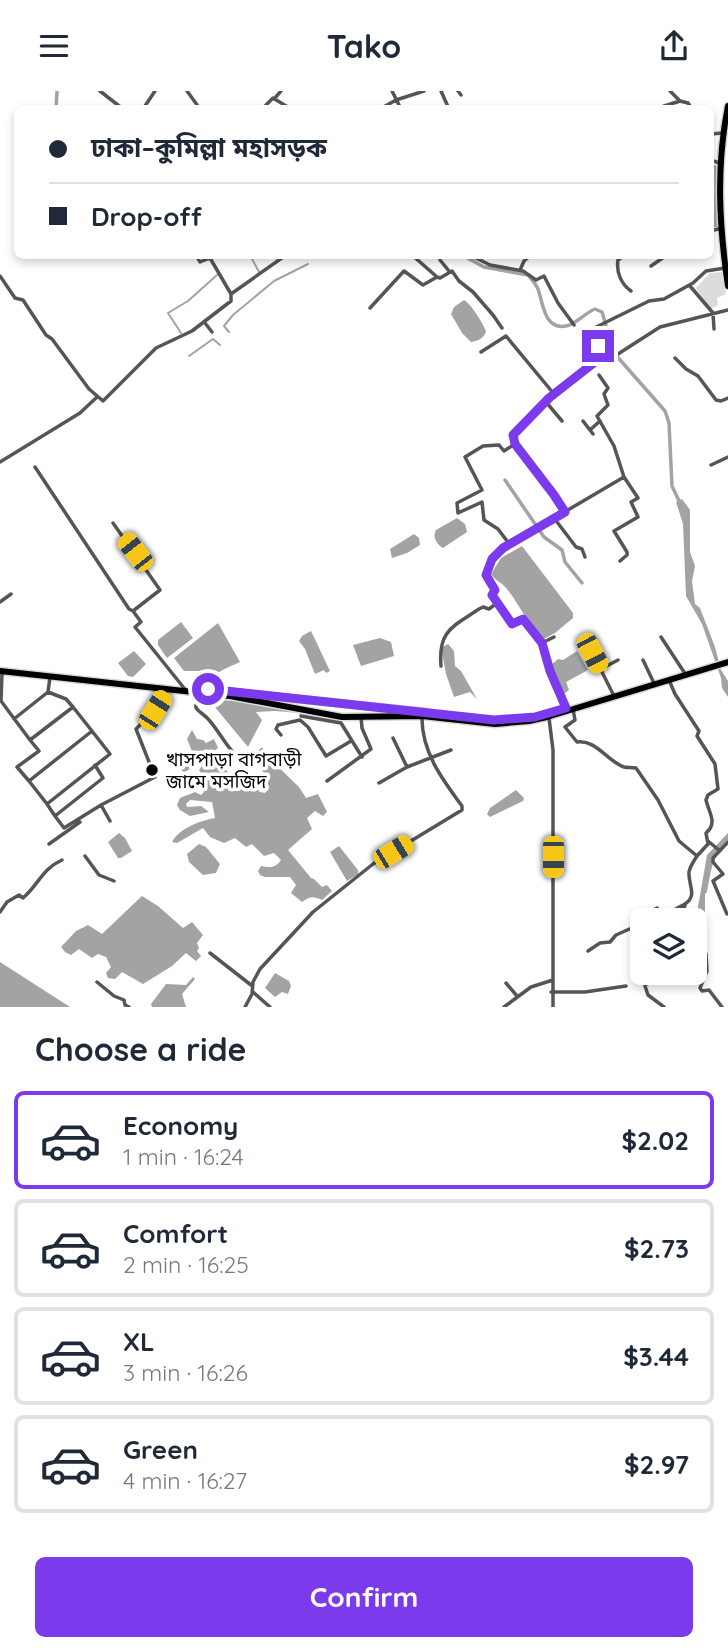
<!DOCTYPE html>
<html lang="en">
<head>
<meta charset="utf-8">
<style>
  :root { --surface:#fff; --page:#f2f2f3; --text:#1f2937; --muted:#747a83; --line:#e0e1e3; --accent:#7c3aed }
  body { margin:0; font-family:Quicksand,"Noto Sans Bengali",sans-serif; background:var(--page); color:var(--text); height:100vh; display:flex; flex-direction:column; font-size:26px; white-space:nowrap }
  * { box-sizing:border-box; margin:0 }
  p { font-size:23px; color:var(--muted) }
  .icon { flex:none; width:38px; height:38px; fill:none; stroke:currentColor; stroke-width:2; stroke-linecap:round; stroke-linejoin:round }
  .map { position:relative; height:916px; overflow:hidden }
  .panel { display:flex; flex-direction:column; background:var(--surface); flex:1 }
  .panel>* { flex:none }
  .top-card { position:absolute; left:14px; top:14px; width:700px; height:154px; border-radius:10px; box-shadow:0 4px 10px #0003; display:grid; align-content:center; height:154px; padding:0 35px; background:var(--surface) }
  .fabs { position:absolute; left:630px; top:817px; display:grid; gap:14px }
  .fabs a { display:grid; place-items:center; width:77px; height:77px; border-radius:10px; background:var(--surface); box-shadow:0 4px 10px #0003; font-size:35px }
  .end { position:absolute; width:32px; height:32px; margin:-16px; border:9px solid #7c3aed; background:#fff; box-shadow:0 0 0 4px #fff }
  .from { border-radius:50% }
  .car { position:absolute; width:21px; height:42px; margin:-21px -10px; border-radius:9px; box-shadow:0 0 5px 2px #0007; background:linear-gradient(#f5c518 24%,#345 0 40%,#f5c518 0 76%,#345 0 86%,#f5c518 0) }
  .top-card b { display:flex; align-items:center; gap:24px; height:66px; font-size:26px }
  .top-card b+b { border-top:2px solid var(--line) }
  .top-card i { width:18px; height:18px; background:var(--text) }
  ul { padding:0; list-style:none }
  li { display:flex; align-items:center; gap:21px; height:98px; margin:0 14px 10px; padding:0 21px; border:4px solid var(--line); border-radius:10px }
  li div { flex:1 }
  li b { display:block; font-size:26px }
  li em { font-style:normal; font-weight:700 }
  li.selected { border-color:var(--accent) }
  li>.icon { width:63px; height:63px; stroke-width:1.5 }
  h2 { padding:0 35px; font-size:32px; line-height:84px }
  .button { display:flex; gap:14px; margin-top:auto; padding:14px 35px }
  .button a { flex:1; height:80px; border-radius:10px; background:var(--accent); color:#fff; font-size:28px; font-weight:700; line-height:80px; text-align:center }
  header { display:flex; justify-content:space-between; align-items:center; height:91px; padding:0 35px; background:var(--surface); font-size:32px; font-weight:700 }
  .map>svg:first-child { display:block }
</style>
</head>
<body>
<header><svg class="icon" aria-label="menu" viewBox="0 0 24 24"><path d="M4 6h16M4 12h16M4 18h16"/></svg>Tako<svg class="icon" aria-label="share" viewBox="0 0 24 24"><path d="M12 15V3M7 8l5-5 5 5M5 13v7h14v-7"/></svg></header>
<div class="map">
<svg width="728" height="916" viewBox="0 0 728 916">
  <rect width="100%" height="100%" fill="#fff"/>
  <!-- green -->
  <path fill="#dcdcdc" d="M723 181 726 203 717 207 718 214 710 218 696 197 710 182Z"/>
  <!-- water -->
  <path fill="#a3a3a3" d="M711 73 718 75 719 136H711Z
    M464 209C472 214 482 231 486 240 484 247 479 250 471 251L462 242 451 223 454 216Z
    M682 408 690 419V461L695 475 692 490 695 513 700 517 715 556 721 579 728 590V606L722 597 721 587 702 533 686 505 683 433 676 411Z
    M457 427 465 433 467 441 443 457C437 454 432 446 436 439Z
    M414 443 419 447 420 454 407 462 392 467 390 458Z
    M522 455 573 522V527L555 542 544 548C528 535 520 514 507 498 502 491 495 490 491 483L501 467Z
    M181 531 193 547 167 567 158 554V549Z
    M218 532 240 571C227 577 213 581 208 594L204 593 202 580H184L174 567Z
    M311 540 330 580 326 582 324 579 315 583 305 558 299 550 302 545Z
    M380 547 391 551 394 565 361 575 353 554Z
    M448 553 454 560 455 575 461 580 477 608 470 601 454 606 446 583 441 557Z
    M134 560 146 573 133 586 128 585 118 572Z
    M577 560 588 579 566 591 569 599 564 603 550 575 558 568 563 569Z
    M209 609 245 610 300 622 275 620 256 621 262 629 248 656Z
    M192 639 197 648 203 649 206 652 214 648 218 657 184 682 177 673 179 667 192 660 187 648Z
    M265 663 299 696 306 707 318 703 327 721 323 725 315 720 307 727 312 738 288 759 311 787 314 788 322 796 327 794 332 800 322 809C313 805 310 805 302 811L291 802 296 794 290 786H265L260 784 258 780 261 775C269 777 276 777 281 769L274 762 264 765 252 753 246 756 235 747 224 752 210 746 203 737 177 752 172 751C180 737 199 730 215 727L212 711 190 709 186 713 187 716 201 715 209 721 190 725 180 719 177 714 180 707 195 701 201 704 203 702 206 692 199 679 202 675 222 673 231 686H245L260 701 265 702 269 697C268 687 259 678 260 668Z
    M516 699 524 707 523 710 490 726 487 723 490 717Z
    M119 742 125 747 132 760 121 767H118L108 751Z
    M728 742V749C712 763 711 781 707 801L705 803V827L695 849V833L707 764Z
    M199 753 206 756 220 773 216 782 203 784 189 771 187 763Z
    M339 755 358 779V783L347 790 330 761Z
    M142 805 158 815 183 837 192 831 203 844 197 852 199 857 197 860 201 865 196 870 186 862 172 875 143 893 122 881 115 888 108 887 106 882 111 876 106 866 98 863 92 867 79 858 71 864 65 861 61 856 76 840 88 834 102 843Z
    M0 871 70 916H0Z
    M275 882 289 890 291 895 288 903 282 901 275 906 265 897Z
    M193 886 195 888 182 903 186 916H152L151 913 166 893 186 894Z"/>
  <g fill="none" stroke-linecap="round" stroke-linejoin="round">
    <!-- stream -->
    <path stroke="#a3a3a3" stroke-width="2" d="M250 164 259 181
      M229 241 224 235 233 224 274 190 308 173
      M181 242 168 222 188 210 217 184
      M189 265 213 248 220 254"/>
    <!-- canal -->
    <path stroke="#a3a3a3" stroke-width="3.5" d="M56 18 57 0
      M462 164 484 176 528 184C532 189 536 193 538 198 543 212 544 239 566 235 576 233 585 222 595 218L602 221 614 262 665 320 669 332 672 395 680 412
      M505 389 544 446 562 459 565 471 582 492"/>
    <!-- highway casing -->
    <g stroke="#dbdbdb" stroke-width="9">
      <path id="highway" d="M728 15C716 75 719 134 728 195
        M0 580 230 605 342 626 422 625 495 633 529 630 547 626 728 571
        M198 598 427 621"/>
    </g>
    <!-- minor -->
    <path stroke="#555" stroke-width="3.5" d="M100 0 123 18
      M187 0 200 18
      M392 0 401 18
      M441 0 449 18
      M458 0 461 4
      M670 0 680 10 688 12 692 18
      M274 8 281 0
      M143 18 155 0
      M262 18 273 7 291 18
      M380 18 396 9 424 0
      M655 18 680 10
      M710 43 723 42
      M710 69 720 72
      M710 140 722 137
      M196 164 200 171 210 167 231 203
      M412 164 437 186 440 187 452 180 459 190 473 201 493 224 502 237
      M470 164 490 174 523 180 536 189 544 185 558 212 574 234
      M625 164 618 169C616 181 621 193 631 200
      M440 169 449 180
      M651 175 667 164
      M520 179 524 170 531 164
      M0 185 15 207 23 209 46 244 52 248 89 298 103 310 156 257 192 240 231 210V203L286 164
      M690 195 713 222 714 238
      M370 217 404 180 423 194 437 186
      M205 232 212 241
      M582 243 649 210 664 208 693 192 706 180 725 177
      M481 261 506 245 554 303
      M618 263 660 236 728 219
      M675 267 686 278 698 285 716 309 721 310 728 307
      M599 284 608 297 604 303 608 314 597 325 614 355 624 386
      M546 311 562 330
      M583 330 593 343
      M590 339 600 330
      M515 353 554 404 565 421
      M0 371 80 322 97 306
      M711 374 728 366
      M35 376 129 518 133 520 141 531 135 536 184 597
      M554 427 576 456 582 458 585 466
      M113 432 160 499 133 520
      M510 454 498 438 484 429 482 411 458 422 457 412 482 399 465 366 483 355 499 354 504 360 515 353 513 346 515 340 549 307 601 267 602 262 588 240
      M0 511 11 503
      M554 546 542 552 523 528 512 533 492 504 494 499 486 484 492 469 505 456 624 386 638 407 631 411 638 426 614 440 627 461V464L620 470
      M661 546 684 581
      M542 552 550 580 567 617
      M591 559 613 603
      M643 569 653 590
      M441 575C438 540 452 536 479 518L483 516 489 518 497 512
      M601 578 618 569
      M2 582 1 610 30 649 73 616 66 608 48 601 14 628
      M669 589 675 603 699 640 697 645 715 673 718 698 708 704 706 709C709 722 718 732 706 742L708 753 697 765
      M48 601 50 586
      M196 602V617C200 622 205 624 209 629 221 642 230 665 247 671L262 659
      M573 618 575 629 565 636 577 651C596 648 608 671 624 676 628 677 632 676 636 677L658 709 679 750 697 765C694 770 690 775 689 781 688 794 698 804 685 813L682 830
      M301 625 341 632 362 666
      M549 627 553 659V916
      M281 644 276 638 278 634 300 629 308 636 326 665 351 650
      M393 647 407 676
      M30 649 39 660 17 676 29 690 92 640 73 616
      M29 690 47 713 110 663 92 640
      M327 690 371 658 362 637 361 626
      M379 692 407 676 451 659
      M47 713 55 725 103 687 95 674
      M101 714 110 730
      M55 725 64 737 101 714 155 686 136 638 155 619 167 600
      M708 750 720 760
      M49 753 80 731
      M85 765 99 784 114 790
      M0 821 7 811 19 804 23 807C39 793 42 778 62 769
      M727 823 713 790 723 783 713 771V767L728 751
      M588 860 600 852 610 851 616 844 634 836V831L657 817 664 824 685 813
      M210 862 251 894
      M706 863 707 880 700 897 702 900 709 899 722 916
      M97 891 114 905 124 909 125 914 129 916
      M506 892 517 905
      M253 901 270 916
      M551 901H585L626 895
      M245 916 252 903 253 891 260 878 313 821 373 773 462 719V715C442 688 421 660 422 625
      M504 916 531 896 553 889
      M664 916 648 904 645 895 648 891 657 889 665 882"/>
    <!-- highway -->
    <use href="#highway" stroke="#000" stroke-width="6"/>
  </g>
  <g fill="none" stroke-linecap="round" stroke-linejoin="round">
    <!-- route -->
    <path stroke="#7c3aed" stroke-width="9" d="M208 598 494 629 535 626 566 617 550 580 542 552 523 528 512 533 492 504 495 499 486 484 492 468 503 457 565 421 554 404 515 353 513 344 549 307 600 267 602 264 598 255"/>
  </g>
  <!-- markers -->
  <circle fill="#000" stroke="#fff" stroke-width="2.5" cx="152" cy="679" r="7"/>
  <g text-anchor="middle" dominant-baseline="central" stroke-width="7" stroke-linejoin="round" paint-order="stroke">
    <!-- poi labels -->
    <g font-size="19" fill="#000" stroke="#fff" text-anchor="start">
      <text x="166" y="668">খাসপাড়া বাগবাড়ী<tspan x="166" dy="22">জামে মসজিদ</tspan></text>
    </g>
  </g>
</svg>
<div class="fabs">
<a><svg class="icon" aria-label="layers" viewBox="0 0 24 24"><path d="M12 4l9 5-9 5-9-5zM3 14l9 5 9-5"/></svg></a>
</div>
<i class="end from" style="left:208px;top:598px"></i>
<i class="end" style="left:598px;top:255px"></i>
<i class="car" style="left:135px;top:461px;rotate:322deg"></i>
<i class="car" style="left:592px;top:562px;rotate:152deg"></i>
<i class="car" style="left:155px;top:619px;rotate:32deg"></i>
<i class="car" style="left:393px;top:761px;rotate:59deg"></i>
<i class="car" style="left:553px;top:766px;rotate:180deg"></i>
<div class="top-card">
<b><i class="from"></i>ঢাকা–কুমিল্লা মহাসড়ক</b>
<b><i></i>Drop-off</b>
</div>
</div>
<section class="panel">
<h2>Choose a ride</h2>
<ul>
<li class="selected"><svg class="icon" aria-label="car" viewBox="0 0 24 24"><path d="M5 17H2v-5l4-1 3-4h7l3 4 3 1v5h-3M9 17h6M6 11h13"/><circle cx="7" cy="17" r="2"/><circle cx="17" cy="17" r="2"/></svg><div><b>Economy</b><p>1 min · 16:24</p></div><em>$2.02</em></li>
<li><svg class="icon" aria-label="car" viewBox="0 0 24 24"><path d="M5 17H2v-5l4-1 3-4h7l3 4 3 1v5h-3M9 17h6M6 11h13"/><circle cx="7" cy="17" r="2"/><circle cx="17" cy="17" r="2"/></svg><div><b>Comfort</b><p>2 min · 16:25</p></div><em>$2.73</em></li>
<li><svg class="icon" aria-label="car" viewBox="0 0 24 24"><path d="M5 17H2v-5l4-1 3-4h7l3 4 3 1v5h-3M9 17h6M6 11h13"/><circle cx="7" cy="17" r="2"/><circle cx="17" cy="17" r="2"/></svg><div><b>XL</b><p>3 min · 16:26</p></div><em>$3.44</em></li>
<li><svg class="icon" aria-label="car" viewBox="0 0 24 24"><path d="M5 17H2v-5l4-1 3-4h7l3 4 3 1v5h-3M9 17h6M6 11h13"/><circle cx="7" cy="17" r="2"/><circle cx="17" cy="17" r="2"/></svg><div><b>Green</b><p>4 min · 16:27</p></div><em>$2.97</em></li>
</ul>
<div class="button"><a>Confirm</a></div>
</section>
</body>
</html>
